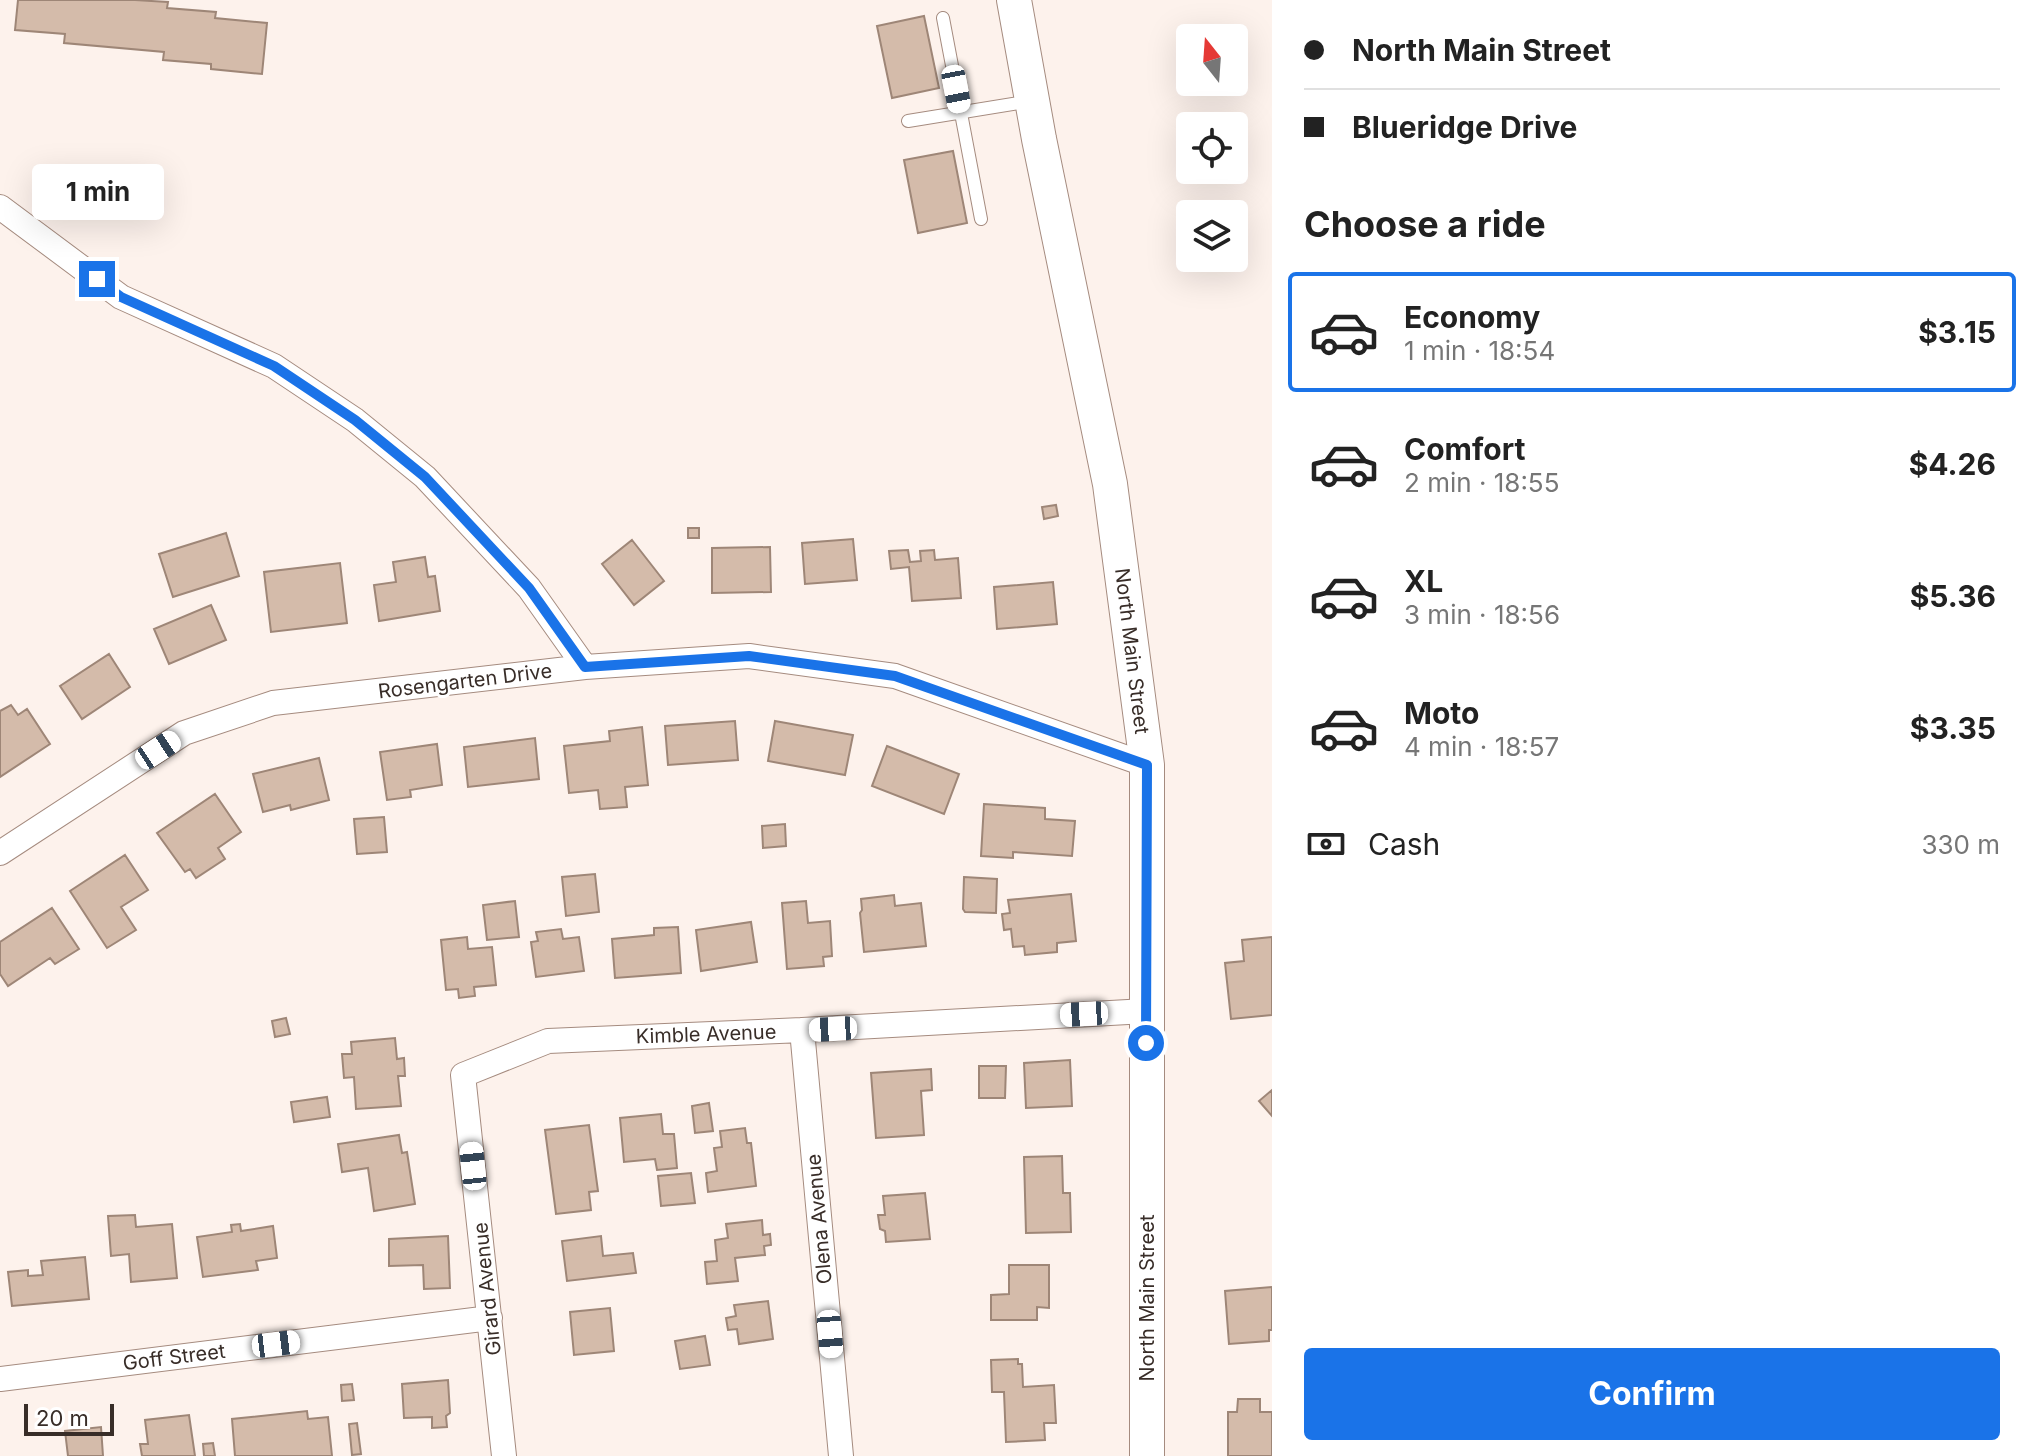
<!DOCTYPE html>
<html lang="en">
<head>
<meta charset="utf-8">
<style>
  :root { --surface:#fff; --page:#f6f6f6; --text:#222; --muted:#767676; --line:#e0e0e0; --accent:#1a73e8 }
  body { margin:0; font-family:Inter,sans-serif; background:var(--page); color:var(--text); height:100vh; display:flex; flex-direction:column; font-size:30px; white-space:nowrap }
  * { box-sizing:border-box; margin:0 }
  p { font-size:26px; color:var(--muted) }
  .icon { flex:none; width:44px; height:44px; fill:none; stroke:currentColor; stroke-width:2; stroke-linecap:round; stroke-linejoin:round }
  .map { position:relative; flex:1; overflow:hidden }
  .drawer { display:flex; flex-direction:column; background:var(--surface); width:760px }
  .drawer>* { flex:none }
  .top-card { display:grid; align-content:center; height:176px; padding:0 32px; background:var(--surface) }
  .needle { width:52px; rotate:343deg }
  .fabs { position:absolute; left:1176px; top:24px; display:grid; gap:16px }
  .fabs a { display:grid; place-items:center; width:72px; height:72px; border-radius:8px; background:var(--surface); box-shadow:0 8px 32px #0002; font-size:40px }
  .scale { position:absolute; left:24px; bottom:20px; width:90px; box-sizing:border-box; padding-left:8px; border:4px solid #382d28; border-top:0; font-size:22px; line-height:28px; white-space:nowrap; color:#382d28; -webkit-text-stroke:6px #fff; paint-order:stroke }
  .end { position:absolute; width:36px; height:36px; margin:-18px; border:10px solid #1a73e8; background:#fff; box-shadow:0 0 0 4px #fff }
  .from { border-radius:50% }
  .bubble { position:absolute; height:56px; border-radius:8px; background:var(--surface); box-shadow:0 8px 32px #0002; font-size:26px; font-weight:700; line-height:56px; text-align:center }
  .car { position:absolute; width:24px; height:48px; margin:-24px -12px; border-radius:10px; box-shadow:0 0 6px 2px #0007; background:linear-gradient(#fff 24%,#345 0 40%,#fff 0 76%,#345 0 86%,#fff 0) }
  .top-card b { display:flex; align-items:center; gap:28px; height:76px; font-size:30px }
  .top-card b+b { border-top:2px solid var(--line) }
  .top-card i { width:20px; height:20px; background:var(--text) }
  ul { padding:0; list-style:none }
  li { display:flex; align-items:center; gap:24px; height:120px; margin:0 16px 12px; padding:0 16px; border:4px solid transparent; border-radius:8px }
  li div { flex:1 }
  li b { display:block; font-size:30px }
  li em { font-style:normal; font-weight:700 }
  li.active { border-color:var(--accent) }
  li>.icon { width:72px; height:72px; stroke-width:1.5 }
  h2 { padding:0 32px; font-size:36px; line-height:96px }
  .pay { display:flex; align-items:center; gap:20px; height:88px; padding:0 32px; font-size:30px }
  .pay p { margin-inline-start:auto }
  .primary-button { display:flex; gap:16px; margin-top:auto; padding:16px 32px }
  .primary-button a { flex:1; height:92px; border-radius:8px; background:var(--accent); color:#fff; font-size:32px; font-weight:700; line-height:92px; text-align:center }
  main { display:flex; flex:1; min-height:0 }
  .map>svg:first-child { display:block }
</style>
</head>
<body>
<main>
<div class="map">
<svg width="1272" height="1456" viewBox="0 0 1272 1456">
  <rect width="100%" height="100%" fill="#fdf2ec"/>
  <!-- building -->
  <path fill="#d4bbaa" stroke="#9e8677" stroke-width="2" d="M18 0H135L168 2 167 8 216 12 215 18 267 23 262 74 211 69V64L163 60 164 52 64 43 65 34 15 30Z
    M924 16 939 88 892 98 877 26Z
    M953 151 967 223 918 233 904 160Z
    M1056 505 1058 516 1044 519 1042 507Z
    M688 528H699V538H688Z
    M226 533 239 576 173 597 159 554Z
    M853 539 857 580 805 584 802 543Z
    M632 540 664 581 634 605 602 564Z
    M770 547 771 592 712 593V548Z
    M908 550 910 562 921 561 920 551 934 550 935 560 958 558 961 598 912 601 909 567 891 569 889 551Z
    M425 557 428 577 435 576 440 611 379 621 374 585 396 582 393 562Z
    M340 563 347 623 271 632 264 572Z
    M1053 582 1057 624 997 629 994 587Z
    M211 605 226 640 169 664 154 629Z
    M109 654 130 687 82 719 60 686Z
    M11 705 18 715 27 709 50 744 0 777V711Z
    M735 721 738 760 668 765 665 726Z
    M775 721 853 735 845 775 768 761Z
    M642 727 648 785 625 787 627 807 600 809 598 790 569 793 564 746 610 741 609 731Z
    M535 738 539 779 468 787 464 747Z
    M437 744 442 785 410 790 411 797 387 800 380 752Z
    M887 746 959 774 944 814 872 786Z
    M319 758 329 800 291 810 290 805 263 812 253 774Z
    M215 794 241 832 218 848 225 859 196 878 190 869 185 872 157 833Z
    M984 804 1045 808V819L1075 821 1072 856 1013 852V858L981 856Z
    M384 817 387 852 357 854 354 819Z
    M785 824 786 846 763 848 762 826Z
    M125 855 148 890 121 907 136 930 107 948 70 891Z
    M595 874 599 912 566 916 562 877Z
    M964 877 997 879 996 913 965 912 963 909Z
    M1071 894 1076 941 1057 943V952L1025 955 1024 946 1013 947 1011 929 1004 930 1002 914 1010 913 1008 900Z
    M894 895 895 906 921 903 926 946 864 952 860 913 862 910 861 899Z
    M515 901 519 937 487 940 483 905Z
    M806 901 808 923 830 921 832 956 823 957 824 966 787 969 782 903Z
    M52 908 79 949 55 964 50 958 8 986 0 974V942Z
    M751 922 757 962 701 971 696 930Z
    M678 927 681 973 615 978 612 939 654 935V928Z
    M561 929 563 939 579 937 584 971 536 977 531 942 538 941 536 932Z
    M467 937 468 949 492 947 496 985 474 987 475 996 459 998 458 989 446 990 441 940Z
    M1272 937V1015L1231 1019 1225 963 1244 961 1242 940Z
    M286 1018 290 1034 275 1037 272 1021Z
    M395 1038 397 1059 404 1058 405 1076H398L401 1106 356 1109 354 1077 344 1078 342 1054H352L351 1042Z
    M1070 1060 1072 1106 1026 1108 1024 1063Z
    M979 1066H1006L1005 1098H979Z
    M931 1069 932 1090 921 1091 924 1135 876 1138 871 1073Z
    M1272 1090V1116L1259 1101Z
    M327 1097 330 1117 294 1122 291 1102Z
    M709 1103 713 1131 695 1133 692 1106Z
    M661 1114 663 1134H674L677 1168 657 1170 655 1159 624 1162 620 1118Z
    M589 1125 598 1191 589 1192 591 1210 556 1214 545 1130Z
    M745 1128 747 1143H751L756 1186 708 1192 706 1173 717 1171 714 1148 722 1147 720 1131Z
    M399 1135 402 1153 407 1152 415 1204 374 1211 368 1168 342 1172 338 1144Z
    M1062 1156 1063 1193H1070L1071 1232 1026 1233 1024 1157Z
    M691 1173 695 1203 661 1206 658 1176Z
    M925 1193 930 1239 886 1242 885 1231 880 1229 878 1215H885L883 1196Z
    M135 1215 136 1227 172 1224 177 1278 131 1282 129 1254 111 1256 108 1216Z
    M762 1220 763 1235 770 1234 771 1245 764 1246 765 1255 735 1258 738 1281 707 1284 705 1262 717 1261 715 1240 728 1238 726 1224Z
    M240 1224 241 1231 273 1226 277 1258 256 1261 258 1270 203 1277 197 1237 232 1232 231 1225Z
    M448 1236 450 1288 424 1289 423 1265 389 1266V1239Z
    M601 1236 603 1256 633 1253 636 1273 567 1281 562 1241Z
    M85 1257 89 1299 12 1306 8 1272 28 1270V1276L43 1275 41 1261Z
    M1009 1265H1049V1308L1037 1307V1320H991V1295L1009 1294Z
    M1272 1287V1330H1269V1341L1229 1344 1225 1291Z
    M768 1301 773 1339 739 1344 737 1329 728 1330 726 1318 736 1316 734 1305Z
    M610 1308 614 1351 574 1355 570 1312Z
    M705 1336 710 1365 680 1369 675 1341Z
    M1018 1359V1364H1022L1023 1387 1054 1385 1056 1423H1044L1045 1440 1006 1442 1004 1392H992L991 1360Z
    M448 1380 450 1413 446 1416 447 1427 432 1428V1417L404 1418 402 1384Z
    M352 1384 354 1400 342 1401 341 1385Z
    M1238 1399H1260V1412H1272V1456H1228V1412H1237Z
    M307 1411 308 1419 328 1417 332 1456H235L232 1419Z
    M189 1415 195 1456H142L140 1444H148L145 1420Z
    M357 1423 361 1454 352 1455 349 1424Z
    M101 1427 103 1456H68L65 1431Z
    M213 1443 215 1456H204L203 1444Z"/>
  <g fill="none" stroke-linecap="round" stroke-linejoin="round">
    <!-- lane casing -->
    <g stroke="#a58b7f" stroke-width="14">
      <path id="lane" d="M943 18 981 219
        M908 121 1031 101"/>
    </g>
    <!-- street casing -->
    <g stroke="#a58b7f" stroke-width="26">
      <path id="street" d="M0 207 121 297 274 366 355 420 425 477 529 588 585 667
        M0 853 184 733 273 703 585 667 749 656 895 676 1147 765
        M802 1030 841 1456
        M0 1379 490 1318
        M504 1456 463 1075 548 1041 802 1030 1146 1011"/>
    </g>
    <!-- secondary casing -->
    <g stroke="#a58b7f" stroke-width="36">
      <path id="secondary" d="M1014 0 1039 139 1110 484 1147 765V1456"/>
    </g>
    <!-- lane -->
    <use href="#lane" stroke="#fff" stroke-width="12"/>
    <!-- street -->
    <use href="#street" stroke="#fff" stroke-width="24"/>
    <!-- secondary -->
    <use href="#secondary" stroke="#fff" stroke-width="34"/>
  </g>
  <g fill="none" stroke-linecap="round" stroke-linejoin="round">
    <!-- route -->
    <path stroke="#1a73e8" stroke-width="10" d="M97 279 121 297 274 366 355 420 425 477 529 588 585 667 749 656 895 676 1147 765 1146 1043"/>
  </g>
  <g text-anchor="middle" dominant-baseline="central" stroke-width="6" stroke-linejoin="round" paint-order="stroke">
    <!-- street labels -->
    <g font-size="20" fill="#382d28" stroke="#fff">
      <text transform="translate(1132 651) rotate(83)">North Main Street</text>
      <text transform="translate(465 681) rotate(-7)">Rosengarten Drive</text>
      <text transform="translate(706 1034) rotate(-2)">Kimble Avenue</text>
      <text transform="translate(819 1219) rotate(-95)">Olena Avenue</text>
      <text transform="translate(487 1289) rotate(-96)">Girard Avenue</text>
      <text transform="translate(1147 1298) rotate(-90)">North Main Street</text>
      <text transform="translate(174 1357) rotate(-7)">Goff Street</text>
    </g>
  </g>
</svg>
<div class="fabs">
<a><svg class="needle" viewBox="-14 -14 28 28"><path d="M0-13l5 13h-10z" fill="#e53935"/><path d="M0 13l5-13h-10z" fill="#767676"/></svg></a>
<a><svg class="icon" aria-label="locate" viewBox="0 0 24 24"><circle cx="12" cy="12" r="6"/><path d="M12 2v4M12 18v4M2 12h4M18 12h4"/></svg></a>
<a><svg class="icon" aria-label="layers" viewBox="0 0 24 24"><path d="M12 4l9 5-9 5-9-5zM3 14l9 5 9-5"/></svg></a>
</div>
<div class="scale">20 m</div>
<i class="end from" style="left:1146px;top:1043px"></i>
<i class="end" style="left:97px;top:279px"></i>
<div class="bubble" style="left:32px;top:164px;width:132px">1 min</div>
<i class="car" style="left:956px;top:89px;rotate:169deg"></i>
<i class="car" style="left:158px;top:750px;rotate:57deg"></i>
<i class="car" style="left:1084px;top:1014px;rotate:267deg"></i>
<i class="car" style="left:833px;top:1029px;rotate:267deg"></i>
<i class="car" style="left:473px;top:1166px;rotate:354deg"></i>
<i class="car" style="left:830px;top:1334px;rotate:175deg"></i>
<i class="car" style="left:276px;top:1344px;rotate:83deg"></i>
</div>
<section class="drawer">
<div class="top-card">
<b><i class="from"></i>North Main Street</b>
<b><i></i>Blueridge Drive</b>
</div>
<h2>Choose a ride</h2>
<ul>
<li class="active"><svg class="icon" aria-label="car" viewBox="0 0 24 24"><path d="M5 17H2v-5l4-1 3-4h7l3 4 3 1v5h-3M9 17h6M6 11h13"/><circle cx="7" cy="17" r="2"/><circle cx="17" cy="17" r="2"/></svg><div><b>Economy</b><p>1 min · 18:54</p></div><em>$3.15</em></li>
<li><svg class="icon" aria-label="car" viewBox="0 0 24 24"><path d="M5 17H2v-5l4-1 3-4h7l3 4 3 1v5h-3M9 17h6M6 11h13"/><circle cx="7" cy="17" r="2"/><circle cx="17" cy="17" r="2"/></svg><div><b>Comfort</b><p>2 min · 18:55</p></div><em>$4.26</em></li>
<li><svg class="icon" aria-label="car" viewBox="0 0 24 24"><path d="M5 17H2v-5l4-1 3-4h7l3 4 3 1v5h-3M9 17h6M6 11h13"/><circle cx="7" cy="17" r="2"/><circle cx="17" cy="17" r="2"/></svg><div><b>XL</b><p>3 min · 18:56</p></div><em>$5.36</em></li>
<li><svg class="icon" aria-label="car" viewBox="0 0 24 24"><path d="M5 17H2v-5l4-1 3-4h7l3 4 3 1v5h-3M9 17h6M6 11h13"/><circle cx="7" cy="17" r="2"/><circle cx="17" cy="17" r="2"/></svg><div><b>Moto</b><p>4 min · 18:57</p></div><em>$3.35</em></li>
</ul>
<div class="pay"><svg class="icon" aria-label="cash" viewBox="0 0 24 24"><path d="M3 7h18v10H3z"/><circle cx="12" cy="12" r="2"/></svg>Cash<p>330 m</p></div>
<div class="primary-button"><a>Confirm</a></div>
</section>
</main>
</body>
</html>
